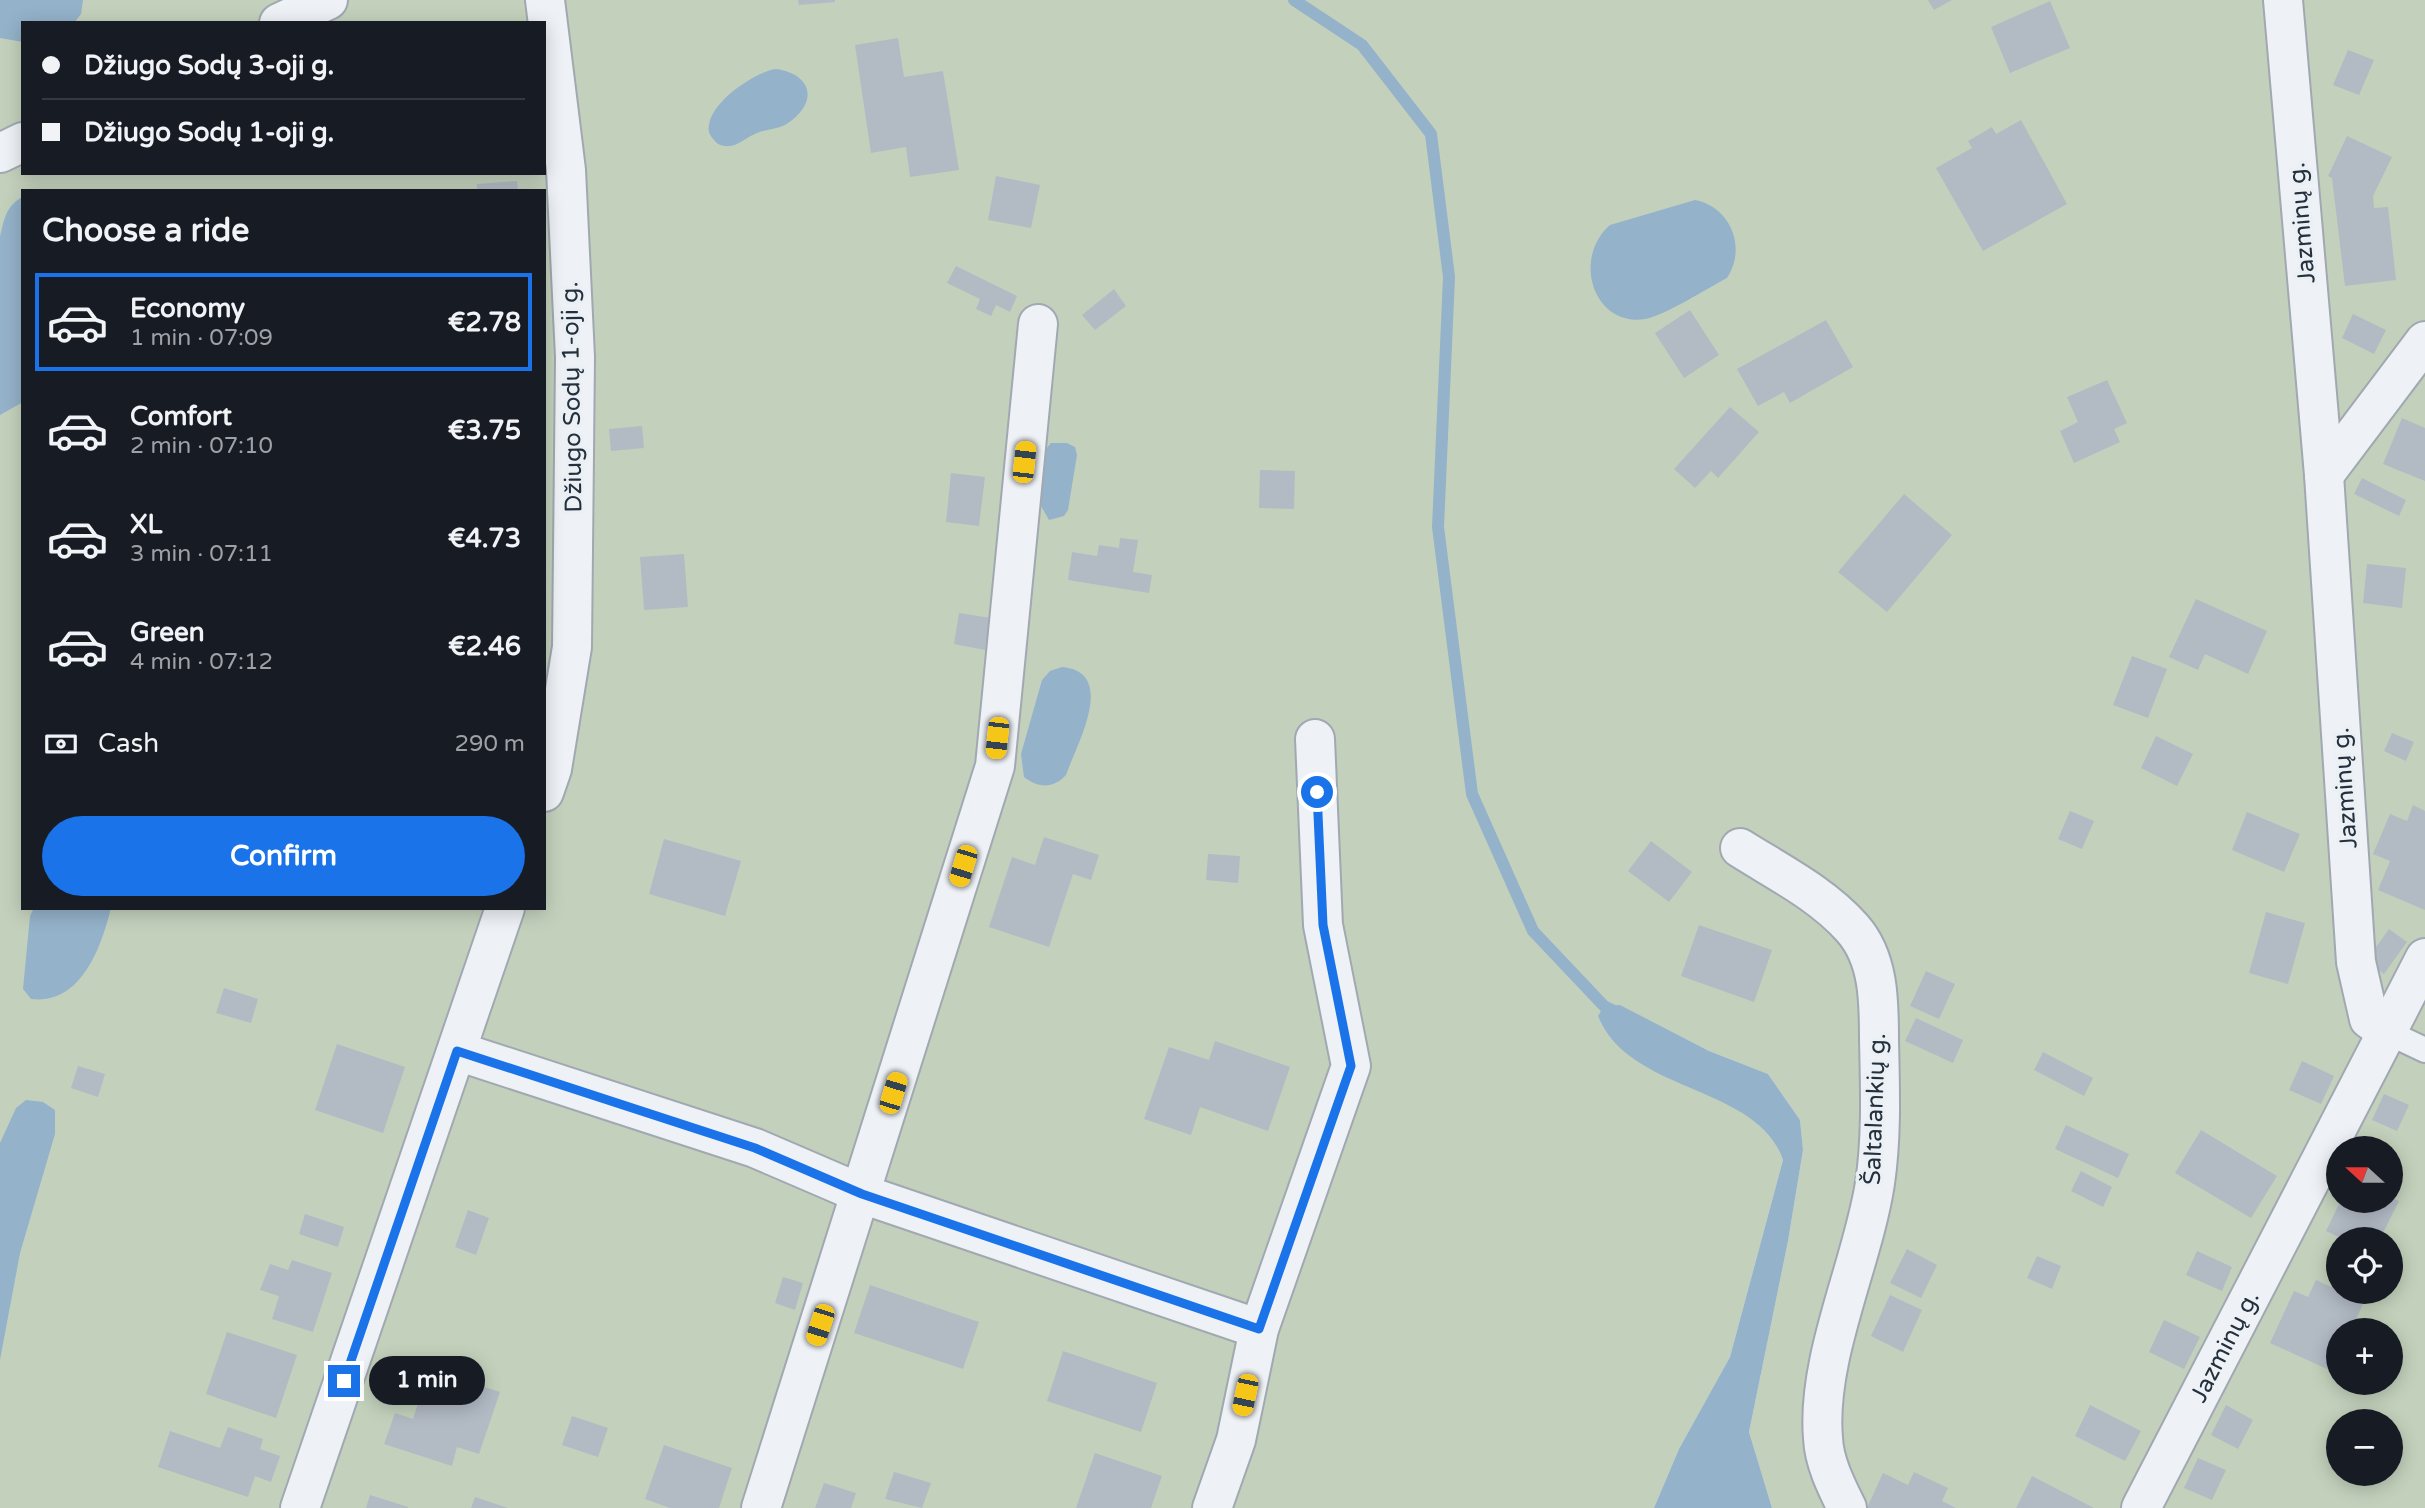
<!DOCTYPE html>
<html lang="en">
<head>
<meta charset="utf-8">
<style>
  :root { --surface:#171b24; --page:#242831; --text:#f1f3f6; --muted:#9ea1a6; --line:#363941; --accent:#1a73e8 }
  body { margin:0; font-family:"Varela Round",sans-serif; background:var(--page); color:var(--text); height:100vh; display:flex; flex-direction:column; font-size:26px; white-space:nowrap }
  * { box-sizing:border-box; margin:0 }
  p { font-size:23px; color:var(--muted) }
  .icon { flex:none; width:38px; height:38px; fill:none; stroke:currentColor; stroke-width:2; stroke-linecap:round; stroke-linejoin:round }
  .map { position:relative; flex:1; overflow:hidden }
  .drawer { position:absolute; left:21px; top:189px; width:525px; height:721px; display:flex; flex-direction:column; background:var(--surface); border-radius:0px; box-shadow:0 4px 18px #0003 }
  .drawer>* { flex:none }
  .banner { position:absolute; left:21px; top:21px; width:525px; height:154px; border-radius:0px; box-shadow:0 4px 18px #0003; display:grid; align-content:center; height:154px; padding:0 21px; background:var(--surface) }
  .needle { width:46px; rotate:291deg }
  .tools { position:absolute; left:2326px; top:1136px; display:grid; gap:14px }
  .tools a { display:grid; place-items:center; width:77px; height:77px; border-radius:50%; background:var(--surface); box-shadow:0 4px 18px #0003; font-size:35px }
  .end { position:absolute; width:32px; height:32px; margin:-16px; border:9px solid #1a73e8; background:#fff; box-shadow:0 0 0 4px #fff }
  .from { border-radius:50% }
  .bubble { position:absolute; height:49px; border-radius:24px; background:var(--surface); box-shadow:0 4px 18px #0003; font-size:23px; font-weight:700; line-height:49px; text-align:center }
  .car { position:absolute; width:21px; height:42px; margin:-21px -10px; border-radius:9px; box-shadow:0 0 5px 2px #0007; background:linear-gradient(#f5c518 24%,#345 0 40%,#f5c518 0 76%,#345 0 86%,#f5c518 0) }
  .banner b { display:flex; align-items:center; gap:24px; height:66px; font-size:26px }
  .banner b+b { border-top:2px solid var(--line) }
  .banner i { width:18px; height:18px; background:var(--text) }
  ul { padding:0; list-style:none }
  li { display:flex; align-items:center; gap:21px; height:98px; margin:0 14px 10px; padding:0 7px; border:4px solid transparent; border-radius:0px }
  li div { flex:1 }
  li b { display:block; font-size:26px }
  li em { font-style:normal; font-weight:700 }
  li.selected { border-color:var(--accent) }
  li>.icon { width:63px; height:63px; stroke-width:1.5 }
  h2 { padding:0 21px; font-size:32px; line-height:84px }
  .pay { display:flex; align-items:center; gap:18px; height:77px; padding:0 21px; font-size:26px }
  .pay p { margin-inline-start:auto }
  .action { display:flex; gap:14px; margin-top:auto; padding:14px 21px }
  .action a { flex:1; height:80px; border-radius:42px; background:var(--accent); color:#fff; font-size:28px; font-weight:700; line-height:80px; text-align:center }
  .map>svg:first-child { display:block }
</style>
</head>
<body>
<div class="map">
<svg width="2425" height="1508" viewBox="0 0 2425 1508">
  <rect width="100%" height="100%" fill="#dbe1e7"/>
  <!-- green -->
  <path fill="#c3d1bc" fill-rule="evenodd" d="M0 0H2425V1508H1772L1749 1432 1788 1241 1803 1150 1800 1120 1768 1074 1709 1051 1619 1005 1598 1016C1628 1091 1756 1083 1783 1160L1730 1357 1679 1449 1654 1508H0ZM23 23H544V173H23ZM23 191H544V908H23ZM2338 1148H2390V1200H2338ZM2338 1239H2390V1292H2338ZM2338 1330H2390V1382H2338ZM2338 1421H2390V1474H2338Z"/>
  <!-- water -->
  <path fill="#94b2ca" d="M0 0H83L81 14 74 23H23V42L0 38Z
    M776 69C812 74 819 102 788 123 780 129 767 129 757 133 742 139 735 151 718 144 712 138 707 133 709 125 712 101 755 72 776 69Z
    M23 197V402L0 415V237C4 220 6 205 23 197Z
    M1695 200C1731 207 1747 248 1727 278 1708 288 1664 316 1645 319 1593 327 1572 258 1610 225Z
    M1051 443H1067L1075 447 1077 455 1068 510 1064 516 1049 520 1041 506 1045 450Z
    M1062 667C1118 672 1077 744 1066 775 1053 789 1038 788 1024 777L1021 754 1042 680 1050 671Z
    M34 908H111C101 948 81 1005 31 999L23 989 30 916Z
    M1620 1005 1709 1051 1768 1074 1800 1120 1803 1150 1788 1241 1749 1432 1772 1508H1654L1679 1449 1730 1357 1783 1160C1757 1084 1629 1094 1598 1016L1604 1006Z
    M26 1100 43 1102 55 1110V1134L20 1253 0 1360V1143L16 1108Z"/>
  <g fill="none" stroke-linecap="round" stroke-linejoin="round">
    <!-- stream -->
    <path stroke="#94b2ca" stroke-width="12" d="M1294 0 1362 45 1431 134 1449 277 1438 527 1472 794 1533 931 1604 1006 1618 1013"/>
  </g>
  <!-- building -->
  <path fill="#b2bac4" d="M798 0H835V2L799 5Z
    M1928 0H1952L1934 10Z
    M2050 1 2070 48 2010 73 1991 27Z
    M898 38 904 77 943 71 959 170 910 177 906 147 871 153 855 45Z
    M2348 50 2374 60 2359 95 2333 85Z
    M2021 120 2067 204 1983 251 1936 168 1972 148 1968 141 1992 127 1996 134Z
    M2347 136 2392 157 2373 196 2374 208 2388 207 2396 280 2345 286 2332 178 2328 176Z
    M996 176 1040 185 1031 228 988 220Z
    M517 181 518 191H477V184Z
    M956 266 1017 296 1010 312 996 305 991 316 976 309 980 299 947 283Z
    M1114 289 1126 306 1095 330 1082 315Z
    M1690 310 1719 355 1684 378 1655 333Z
    M2353 314 2386 330 2374 354 2342 338Z
    M1826 320 1853 367 1790 403 1784 392 1758 406 1737 369Z
    M2107 380 2127 423 2114 429 2120 442 2074 463 2060 431 2078 422 2067 397Z
    M1730 407 1759 432 1718 478 1711 471 1695 488 1674 469Z
    M2402 418 2425 428V481L2383 464Z
    M642 426 644 448 611 451 609 429Z
    M1260 470 1295 471 1294 509 1259 508Z
    M951 473 985 477 979 526 946 522Z
    M2362 478 2406 500 2399 516 2354 494Z
    M1904 494 1952 535 1887 612 1838 572Z
    M1120 538 1138 540 1133 572 1152 575 1149 593 1068 580 1072 552 1097 556 1099 545 1119 548Z
    M684 554 688 607 644 610 640 557Z
    M2367 564 2406 568 2402 608 2363 603Z
    M2196 599 2267 631 2248 674 2205 654 2198 670 2169 657Z
    M959 613 991 618 985 650 954 644Z
    M2132 656 2167 669 2148 718 2113 705Z
    M2392 733 2414 742 2406 761 2384 751Z
    M2156 736 2193 754 2177 786 2141 768Z
    M2413 805 2425 811V910L2378 890 2390 861 2373 854 2390 814 2407 821Z
    M2070 811 2094 821 2082 849 2058 839Z
    M2247 812 2300 834 2284 872 2232 850Z
    M1044 837 1099 855 1091 880 1073 874 1049 947 989 927 1012 857 1035 865Z
    M664 839 741 861 725 916 649 894Z
    M1651 841 1692 872 1669 902 1628 871Z
    M1208 854 1240 856 1238 883 1206 880Z
    M2266 912 2305 923 2288 984 2249 973Z
    M1699 925 1772 950 1754 1002 1681 976Z
    M2389 929 2407 942 2384 974 2366 961Z
    M1926 971 1955 984 1939 1019 1910 1006Z
    M224 988 258 999 251 1023 216 1013Z
    M1916 1018 1963 1040 1953 1063 1905 1041Z
    M1215 1041 1290 1067 1268 1131 1200 1107 1191 1135 1144 1119 1169 1047 1209 1060Z
    M337 1044 405 1067 383 1133 315 1110Z
    M2043 1052 2093 1078 2084 1096 2034 1070Z
    M2302 1061 2334 1076 2321 1104 2289 1090Z
    M78 1066 105 1074 98 1097 71 1088Z
    M2384 1094 2409 1105 2397 1131 2372 1120Z
    M2066 1125 2129 1154 2118 1178 2055 1149Z
    M2201 1130 2277 1176 2251 1218 2175 1173Z
    M2081 1171 2112 1187 2103 1207 2071 1191Z
    M2390 1197 2399 1201 2380 1239H2343L2326 1231 2341 1200H2390Z
    M468 1210 489 1218 476 1255 455 1247Z
    M305 1214 344 1227 338 1247 299 1234Z
    M1907 1249 1937 1265 1921 1298 1890 1283Z
    M2197 1251 2232 1267 2222 1291 2186 1275Z
    M2037 1256 2061 1266 2052 1289 2027 1278Z
    M292 1260 332 1273 313 1332 272 1319 279 1296 260 1290 270 1264 288 1270Z
    M783 1277 803 1283 795 1310 775 1303Z
    M2316 1280 2364 1302 2356 1319 2369 1325 2367 1330H2338V1374L2270 1343 2294 1291 2308 1297Z
    M870 1285 979 1322 963 1369 854 1333Z
    M1890 1295 1922 1310 1903 1352 1871 1336Z
    M2164 1320 2200 1337 2184 1369 2149 1352Z
    M227 1332 297 1355 276 1418 206 1394Z
    M1063 1351 1157 1383 1141 1432 1047 1401Z
    M429 1369 500 1392 479 1454 457 1447 452 1466 384 1444 395 1413 413 1419Z
    M2090 1405 2141 1431 2125 1461 2075 1436Z
    M2226 1405 2253 1420 2238 1449 2211 1435Z
    M572 1416 608 1428 598 1457 562 1445Z
    M228 1427 263 1439 260 1449 280 1456 271 1482 255 1476 248 1497 158 1467 170 1431 220 1448Z
    M664 1445 732 1468 719 1508H670L645 1499Z
    M1095 1453 1162 1476 1151 1508H1076Z
    M2198 1458 2226 1470 2212 1500 2184 1488Z
    M894 1472 931 1483 922 1508 885 1499Z
    M1914 1472 1948 1488 1942 1501 1956 1508H1867L1883 1473 1908 1485Z
    M2032 1476 2094 1508H2016Z
    M824 1483 856 1493 851 1508H815Z
    M370 1495 408 1507V1508H366Z
    M475 1497 508 1508H471Z"/>
  <g fill="none" stroke-linecap="round" stroke-linejoin="round">
    <!-- lane casing -->
    <g stroke="#a1a8b1" stroke-width="28">
      <path id="lane" d="M2387 1032 2425 1050"/>
    </g>
    <!-- street casing -->
    <g stroke="#a1a8b1" stroke-width="42">
      <g id="street">
        <path d="M279 23 328 0"/>
        <path d="M0 153 23 142"/>
        <path d="M2324 475 2425 341"/>
        <path d="M544 792 552 769 572 647 575 357 566 170 545 0"/>
        <path d="M1740 848C1778 872 1822 894 1852 928 1879 958 1879 1001 1879 1039 1880 1087 1882 1136 1875 1183 1863 1262 1816 1358 1823 1438 1824 1462 1836 1486 1847 1508"/>
        <path d="M2387 1032 2425 958"/>
        <path d="M457 1051 755 1148 862 1194 1259 1329"/>
        <path d="M300 1508 505 908"/>
        <path d="M761 1508 995 766 1038 324"/>
        <path d="M1212 1508 1236 1440 1259 1329 1351 1066 1323 925 1315 739"/>
        <path id="s1" d="M2141 1508 2387 1032 2369 1019 2356 962 2324 475 2283 0"/>
      </g>
    </g>
    <!-- lane -->
    <use href="#lane" stroke="#eef1f5" stroke-width="24"/>
    <!-- street -->
    <use href="#street" stroke="#eef1f5" stroke-width="38"/>
  </g>
  <g fill="none" stroke-linecap="round" stroke-linejoin="round">
    <!-- route -->
    <path stroke="#1a73e8" stroke-width="9" d="M344 1381 457 1051 755 1148 862 1194 1259 1329 1351 1066 1323 925 1317 792"/>
  </g>
  <g text-anchor="middle" dominant-baseline="central" stroke-width="7" stroke-linejoin="round" paint-order="stroke">
    <!-- street labels -->
    <g font-size="24" fill="#25303e" stroke="#ebf0f5">
      <text transform="translate(2302 223) rotate(-95)">Jazminų g.</text>
      <text transform="translate(572 397) rotate(-91)">Džiugo Sodų 1-oji g.</text>
      <text transform="translate(2345 788) rotate(-94)">Jazminų g.</text>
      <text transform="translate(1875 1109) rotate(-88)">Šaltalankių g.</text>
      <text stroke="none"><textPath href="#s1" startOffset="182">Jazminų g.</textPath></text>
    </g>
  </g>
</svg>
<div class="tools">
<a><svg class="needle" viewBox="-14 -14 28 28"><path d="M0-13l5 13h-10z" fill="#e53935"/><path d="M0 13l5-13h-10z" fill="#9ea1a6"/></svg></a>
<a><svg class="icon" aria-label="locate" viewBox="0 0 24 24"><circle cx="12" cy="12" r="6"/><path d="M12 2v4M12 18v4M2 12h4M18 12h4"/></svg></a>
<a>+</a>
<a>−</a>
</div>
<i class="end from" style="left:1317px;top:792px"></i>
<i class="end" style="left:344px;top:1381px"></i>
<div class="bubble" style="left:369px;top:1356px;width:116px">1 min</div>
<i class="car" style="left:1024px;top:462px;rotate:6deg"></i>
<i class="car" style="left:997px;top:738px;rotate:186deg"></i>
<i class="car" style="left:963px;top:866px;rotate:197deg"></i>
<i class="car" style="left:893px;top:1093px;rotate:17deg"></i>
<i class="car" style="left:820px;top:1325px;rotate:198deg"></i>
<i class="car" style="left:1245px;top:1395px;rotate:192deg"></i>
<div class="banner">
<b><i class="from"></i>Džiugo Sodų 3-oji g.</b>
<b><i></i>Džiugo Sodų 1-oji g.</b>
</div>
<section class="drawer">
<h2>Choose a ride</h2>
<ul>
<li class="selected"><svg class="icon" aria-label="car" viewBox="0 0 24 24"><path d="M5 17H2v-5l4-1 3-4h7l3 4 3 1v5h-3M9 17h6M6 11h13"/><circle cx="7" cy="17" r="2"/><circle cx="17" cy="17" r="2"/></svg><div><b>Economy</b><p>1 min · 07:09</p></div><em>€2.78</em></li>
<li><svg class="icon" aria-label="car" viewBox="0 0 24 24"><path d="M5 17H2v-5l4-1 3-4h7l3 4 3 1v5h-3M9 17h6M6 11h13"/><circle cx="7" cy="17" r="2"/><circle cx="17" cy="17" r="2"/></svg><div><b>Comfort</b><p>2 min · 07:10</p></div><em>€3.75</em></li>
<li><svg class="icon" aria-label="car" viewBox="0 0 24 24"><path d="M5 17H2v-5l4-1 3-4h7l3 4 3 1v5h-3M9 17h6M6 11h13"/><circle cx="7" cy="17" r="2"/><circle cx="17" cy="17" r="2"/></svg><div><b>XL</b><p>3 min · 07:11</p></div><em>€4.73</em></li>
<li><svg class="icon" aria-label="car" viewBox="0 0 24 24"><path d="M5 17H2v-5l4-1 3-4h7l3 4 3 1v5h-3M9 17h6M6 11h13"/><circle cx="7" cy="17" r="2"/><circle cx="17" cy="17" r="2"/></svg><div><b>Green</b><p>4 min · 07:12</p></div><em>€2.46</em></li>
</ul>
<div class="pay"><svg class="icon" aria-label="cash" viewBox="0 0 24 24"><path d="M3 7h18v10H3z"/><circle cx="12" cy="12" r="2"/></svg>Cash<p>290 m</p></div>
<div class="action"><a>Confirm</a></div>
</section>
</div>
</body>
</html>
